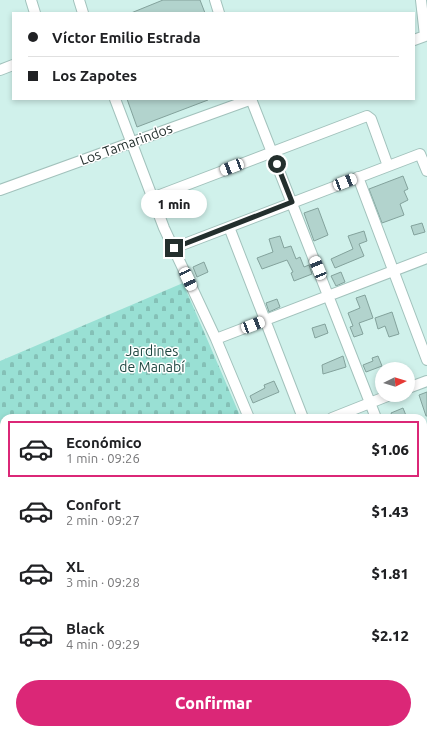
<!DOCTYPE html>
<html lang="es">
<head>
<meta charset="utf-8">
<style>
  :root { --surface:#fff; --page:#f2f2f2; --text:#202124; --muted:#757577; --line:#e0e0e0; --accent:#db2777 }
  body { margin:0; font-family:Ubuntu,sans-serif; background:var(--page); color:var(--text); height:100vh; display:flex; flex-direction:column; font-size:15px; white-space:nowrap }
  * { box-sizing:border-box; margin:0 }
  p { font-size:13px; color:var(--muted) }
  .icon { flex:none; width:22px; height:22px; fill:none; stroke:currentColor; stroke-width:2; stroke-linecap:round; stroke-linejoin:round }
  .map { position:relative; flex:1; overflow:hidden }
  .panel { position:absolute; left:0px; top:414px; width:427px; height:320px; display:flex; flex-direction:column; background:var(--surface); border-radius:12px 12px 0 0; box-shadow:0 2px 6px #0003 }
  .panel>* { flex:none }
  .hud { position:absolute; left:12px; top:12px; width:403px; height:88px; border-radius:0px; box-shadow:0 2px 6px #0003; display:grid; align-content:center; height:88px; padding:0 16px; background:var(--surface) }
  .needle { width:26px; rotate:85deg }
  .fabs { position:absolute; left:375px; top:362px; display:grid; gap:8px }
  .fabs a { display:grid; place-items:center; width:40px; height:40px; border-radius:50%; background:var(--surface); box-shadow:0 2px 6px #0003; font-size:20px }
  .end { position:absolute; width:18px; height:18px; margin:-9px; border:5px solid #232f2d; background:#fff; box-shadow:0 0 0 2px #fff }
  .from { border-radius:50% }
  .bubble { position:absolute; height:28px; border-radius:14px; background:var(--surface); box-shadow:0 2px 6px #0003; font-size:13px; font-weight:800; line-height:28px; text-align:center }
  .car { position:absolute; width:12px; height:24px; margin:-12px -6px; border-radius:5px; box-shadow:0 0 3px 1px #0007; background:linear-gradient(#fff 24%,#345 0 40%,#fff 0 76%,#345 0 86%,#fff 0) }
  .hud b { display:flex; align-items:center; gap:14px; height:38px; font-size:15px }
  .hud b+b { border-top:1px solid var(--line) }
  .hud i { width:10px; height:10px; background:var(--text) }
  ul { padding:7px 0 0; list-style:none }
  li { display:flex; align-items:center; gap:12px; height:56px; margin:0 8px 6px; padding:0 8px; border:2px solid transparent; border-radius:0px }
  li div { flex:1 }
  li b { display:block; font-size:15px }
  li em { font-style:normal; font-weight:800 }
  li.active { border-color:var(--accent) }
  li>.icon { width:36px; height:36px; stroke-width:1.5 }
  .button { display:flex; gap:8px; margin-top:auto; padding:8px 16px }
  .button a { flex:1; height:46px; border-radius:24px; background:var(--accent); color:#fff; font-size:16px; font-weight:800; line-height:46px; text-align:center }
  .map>svg:first-child { display:block }
</style>
</head>
<body>
<div class="map">
<svg width="427" height="734" viewBox="0 0 427 734">
  <defs>
    <pattern id="forest-crowns" width="20" height="18" patternUnits="userSpaceOnUse"><rect width="20" height="18" fill="#6bc1b3"/><path d="M2 6a3 3 0 1 1 6 0M12 15a3 3 0 1 1 6 0" fill="none" stroke="#589d92"/></pattern>
    <pattern id="cemetery-stones" width="16" height="16" patternUnits="userSpaceOnUse"><rect width="16" height="16" fill="#99e0d4"/><path d="M2 7V4a2 2 0 0 1 4 0v3zM10 15v-3a2 2 0 0 1 4 0v3z" fill="#84c0b6"/></pattern>
  </defs>
  <rect width="100%" height="100%" fill="#d0f1eb"/>
  <!-- forest -->
  <path fill="url(#forest-crowns)" d="M0 593H4V730H102L103 734H0Z"/>
  <!-- cemetery -->
  <path fill="url(#cemetery-stones)" d="M183 283 241 418H4V582L0 581V361Z
    M116 730H367L369 734H118Z"/>
  <!-- building -->
  <path fill="#b2d3cd" stroke="#83a29c" d="M163 0H200L205 13H131Z
    M127 99H208V100L137 127Z
    M403 176 408 189 404 191 408 200 400 204 404 215 382 223 369 189Z
    M318 208 328 235 314 241 304 213Z
    M422 223 425 232 414 235 411 226Z
    M364 231 367 241 359 244 364 256 335 268 331 259 353 249 348 236Z
    M280 236 284 248 291 246 296 259 300 257 304 267 309 265 312 274 294 281 291 273 293 272 287 260 262 269 257 258 273 252 269 239Z
    M204 262 208 272 197 277 193 267Z
    M341 272 345 282 336 286 331 276Z
    M365 295 373 318 359 323 363 334 354 337 350 327 353 326 348 313 360 308 356 298Z
    M277 299 280 307 269 312 266 303Z
    M392 312 399 334 389 337 385 326 378 329 375 318Z
    M325 324 328 333 315 338 312 328Z
    M343 356 346 367 323 374 322 365Z
    M378 356 382 366 366 372 363 365 373 361 372 358Z
    M274 381 279 392 253 403 250 396 265 388 264 385Z
    M427 392V416H426L419 395Z
    M403 408 407 418H393L391 413Z"/>
  <g fill="none" stroke-linecap="round" stroke-linejoin="round">
    <!-- minor casing -->
    <g stroke="#a2c2bc" stroke-width="12">
      <path id="minor" d="M31 0 35 13
        M79 0 83 13
        M215 0 219 13
        M414 40 425 36 421 0
        M0 70 13 65
        M115 99 164 228 216 339 249 418
        M251 99 376 418
        M358 177 427 360
        M0 190 252 99
        M152 198 367 116 371 119 388 166
        M229 227 303 418
        M174 248 420 154 427 171
        M216 339 427 258
        M408 388 427 381
        M332 418 390 395
        M423 467 427 466
        M423 526 427 525
        M423 545 427 556
        M423 597 427 596
        M423 667 427 666
        M377 730 379 734"/>
    </g>
    <!-- minor -->
    <use href="#minor" stroke="#fff" stroke-width="10"/>
  </g>
  <g fill="none" stroke-linecap="round" stroke-linejoin="round">
    <!-- route -->
    <path stroke="#232f2d" stroke-width="5" d="M174 248 292 202 277 164"/>
  </g>
  <g text-anchor="middle" dominant-baseline="central" stroke-width="3" stroke-linejoin="round" paint-order="stroke">
    <!-- street labels -->
    <g font-size="14" fill="#232f2d" stroke="#fff">
      <text transform="translate(126 144) rotate(-20)">Los Tamarindos</text>
    </g>
    <!-- park labels -->
    <g font-size="14" fill="#1e4640" stroke="#fff">
      <text x="152" y="351">Jardines<tspan x="152" dy="16">de Manabí</tspan></text>
    </g>
  </g>
</svg>
<div class="fabs">
<a><svg class="needle" viewBox="-14 -14 28 28"><path d="M0-13l5 13h-10z" fill="#e53935"/><path d="M0 13l5-13h-10z" fill="#757577"/></svg></a>
</div>
<i class="end from" style="left:277px;top:164px"></i>
<i class="end" style="left:174px;top:248px"></i>
<div class="bubble" style="left:141px;top:190px;width:66px">1 min</div>
<i class="car" style="left:232px;top:167px;rotate:249deg"></i>
<i class="car" style="left:345px;top:182px;rotate:69deg"></i>
<i class="car" style="left:318px;top:268px;rotate:338deg"></i>
<i class="car" style="left:188px;top:279px;rotate:155deg"></i>
<i class="car" style="left:253px;top:325px;rotate:69deg"></i>
<div class="hud">
<b><i class="from"></i>Víctor Emilio Estrada</b>
<b><i></i>Los Zapotes</b>
</div>
<section class="panel">
<ul>
<li class="active"><svg class="icon" aria-label="car" viewBox="0 0 24 24"><path d="M5 17H2v-5l4-1 3-4h7l3 4 3 1v5h-3M9 17h6M6 11h13"/><circle cx="7" cy="17" r="2"/><circle cx="17" cy="17" r="2"/></svg><div><b>Económico</b><p>1 min · 09:26</p></div><em>$1.06</em></li>
<li><svg class="icon" aria-label="car" viewBox="0 0 24 24"><path d="M5 17H2v-5l4-1 3-4h7l3 4 3 1v5h-3M9 17h6M6 11h13"/><circle cx="7" cy="17" r="2"/><circle cx="17" cy="17" r="2"/></svg><div><b>Confort</b><p>2 min · 09:27</p></div><em>$1.43</em></li>
<li><svg class="icon" aria-label="car" viewBox="0 0 24 24"><path d="M5 17H2v-5l4-1 3-4h7l3 4 3 1v5h-3M9 17h6M6 11h13"/><circle cx="7" cy="17" r="2"/><circle cx="17" cy="17" r="2"/></svg><div><b>XL</b><p>3 min · 09:28</p></div><em>$1.81</em></li>
<li><svg class="icon" aria-label="car" viewBox="0 0 24 24"><path d="M5 17H2v-5l4-1 3-4h7l3 4 3 1v5h-3M9 17h6M6 11h13"/><circle cx="7" cy="17" r="2"/><circle cx="17" cy="17" r="2"/></svg><div><b>Black</b><p>4 min · 09:29</p></div><em>$2.12</em></li>
</ul>
<div class="button"><a>Confirmar</a></div>
</section>
</div>
</body>
</html>
